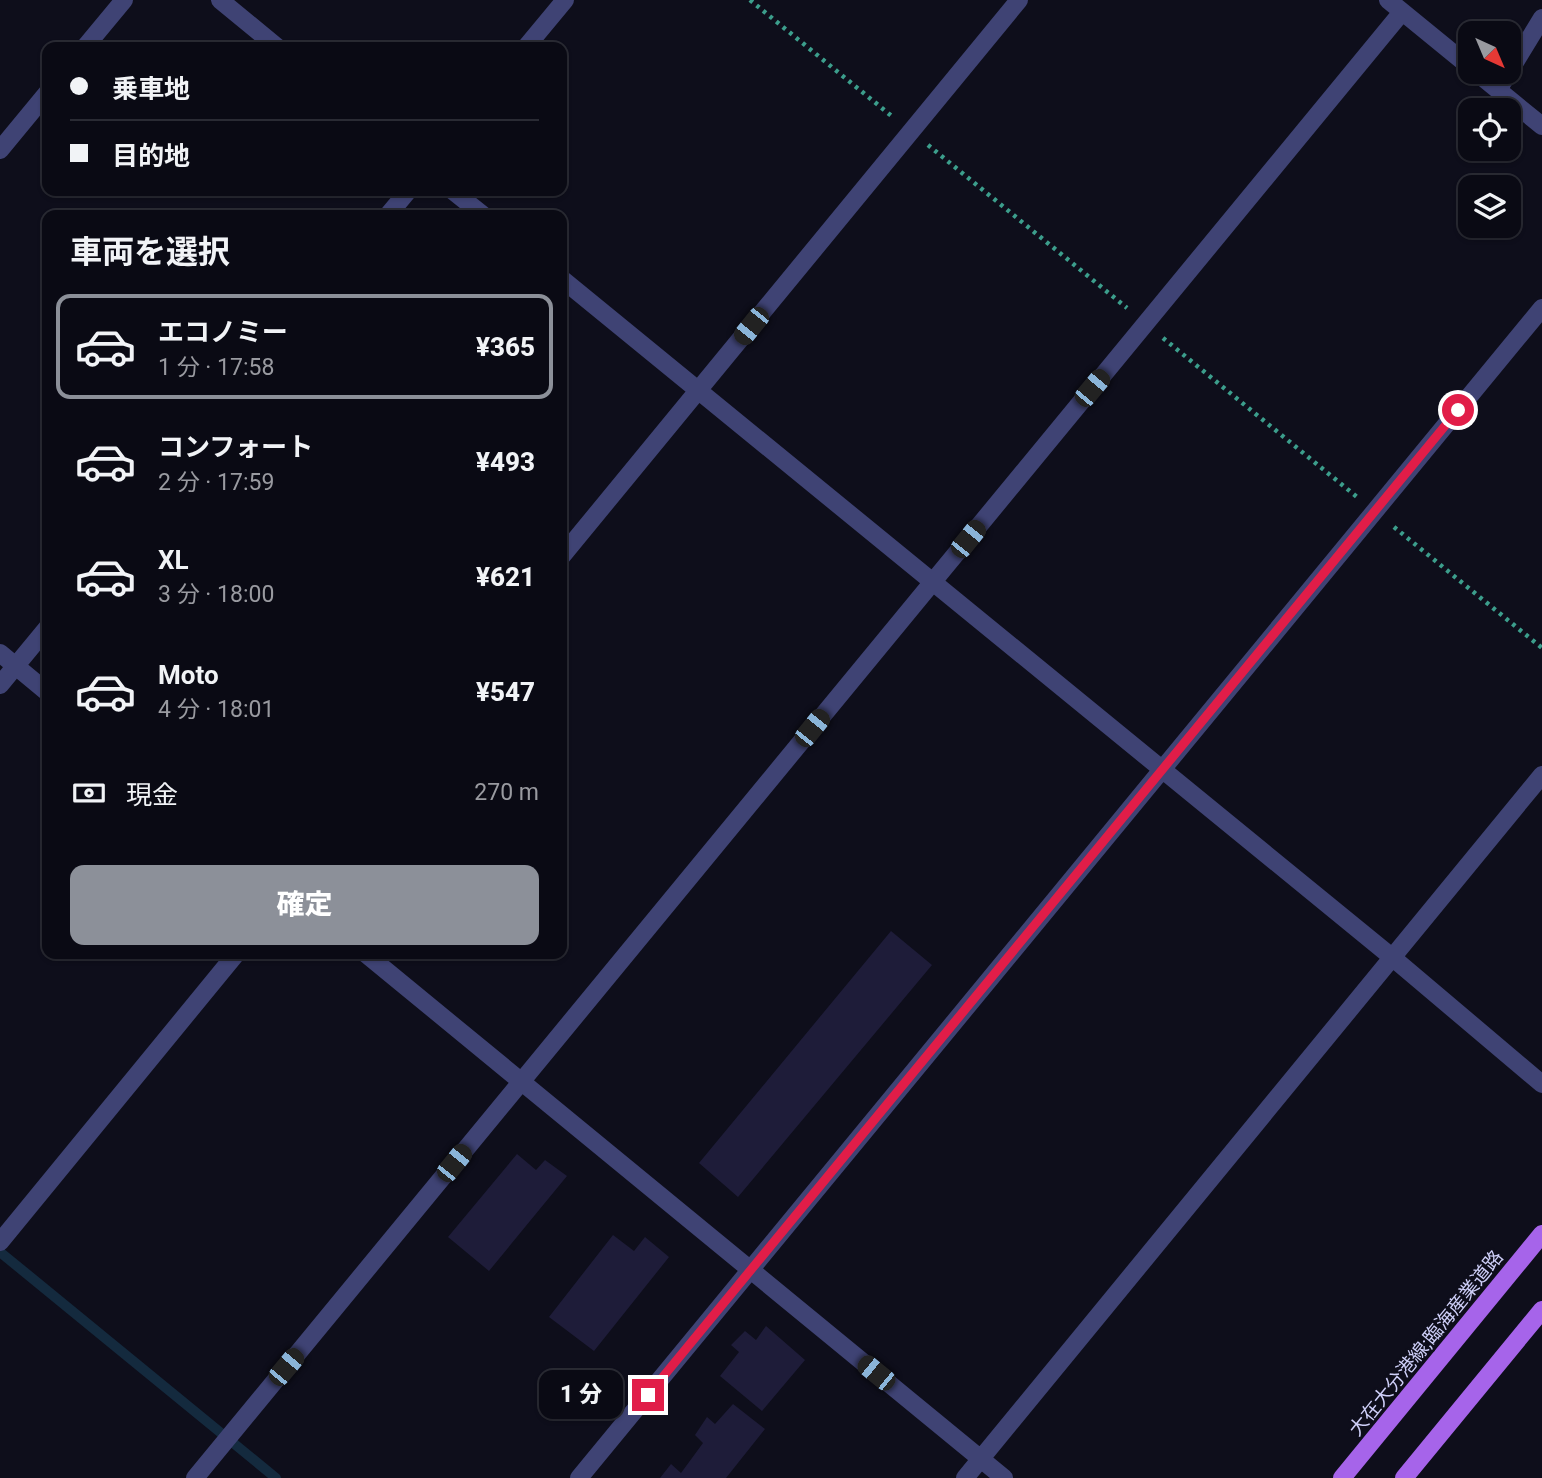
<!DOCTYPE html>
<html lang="ja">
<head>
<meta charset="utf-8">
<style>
  :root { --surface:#0a0a14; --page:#13131d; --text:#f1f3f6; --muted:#999aa0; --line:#2a2b34; --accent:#8c9099 }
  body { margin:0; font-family:Roboto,"Noto Sans JP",sans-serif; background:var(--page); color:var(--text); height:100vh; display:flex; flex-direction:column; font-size:26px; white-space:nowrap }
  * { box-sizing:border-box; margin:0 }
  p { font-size:23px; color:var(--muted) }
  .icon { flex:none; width:38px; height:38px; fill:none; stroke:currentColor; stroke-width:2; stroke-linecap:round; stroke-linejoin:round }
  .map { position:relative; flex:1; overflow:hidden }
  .drawer { position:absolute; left:42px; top:210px; width:525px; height:749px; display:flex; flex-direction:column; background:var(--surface); border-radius:14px; box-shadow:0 2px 5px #0004,0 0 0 2px var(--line) }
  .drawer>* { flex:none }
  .guide { position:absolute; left:42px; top:42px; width:525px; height:154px; border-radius:14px; box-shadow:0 2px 5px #0004,0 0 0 2px var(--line); display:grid; align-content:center; height:154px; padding:0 28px; background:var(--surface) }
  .needle { width:46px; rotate:136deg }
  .controls { position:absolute; left:1458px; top:21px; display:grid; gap:14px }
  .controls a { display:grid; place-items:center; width:63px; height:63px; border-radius:14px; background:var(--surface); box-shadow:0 2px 5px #0004,0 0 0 2px var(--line); font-size:35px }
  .end { position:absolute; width:32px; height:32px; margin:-16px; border:9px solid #e11d48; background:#fff; box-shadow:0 0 0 4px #fff }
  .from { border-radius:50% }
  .bubble { position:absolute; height:49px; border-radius:14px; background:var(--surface); box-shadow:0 2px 5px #0004,0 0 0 2px var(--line); font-size:23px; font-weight:800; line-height:49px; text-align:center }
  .car { position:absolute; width:21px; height:42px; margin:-21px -10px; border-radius:9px; box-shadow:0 0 5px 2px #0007; background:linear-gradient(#222 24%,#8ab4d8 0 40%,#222 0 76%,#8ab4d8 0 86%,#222 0) }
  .guide b { display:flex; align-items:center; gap:24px; height:66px; font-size:26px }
  .guide b+b { border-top:2px solid var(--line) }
  .guide i { width:18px; height:18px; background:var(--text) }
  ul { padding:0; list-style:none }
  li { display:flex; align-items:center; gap:21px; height:105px; margin:0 14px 10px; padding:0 14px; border:4px solid transparent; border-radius:14px }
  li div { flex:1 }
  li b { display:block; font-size:26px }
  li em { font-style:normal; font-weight:800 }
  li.current { border-color:var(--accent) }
  li>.icon { width:63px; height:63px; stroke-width:1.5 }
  h2 { padding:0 28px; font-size:32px; line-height:84px }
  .pay { display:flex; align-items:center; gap:18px; height:77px; padding:0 28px; font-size:26px }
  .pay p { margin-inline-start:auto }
  .button { display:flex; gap:14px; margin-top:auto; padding:14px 28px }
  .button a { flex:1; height:80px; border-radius:14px; background:var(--accent); color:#fff; font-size:28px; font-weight:800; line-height:80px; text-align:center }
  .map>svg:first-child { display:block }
</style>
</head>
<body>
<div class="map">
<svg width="1542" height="1478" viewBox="0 0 1542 1478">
  <rect width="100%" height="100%" fill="#0e0e1b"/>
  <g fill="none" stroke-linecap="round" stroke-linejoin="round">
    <!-- stream -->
    <path stroke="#142a3e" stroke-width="10" d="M0 1252 276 1478"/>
  </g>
  <!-- building -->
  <path fill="#1e1c39" d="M891 931 932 965 738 1197 699 1163Z
    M517 1154 536 1170 545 1160 567 1176 489 1271 448 1237Z
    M613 1235 634 1251 645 1237 669 1257 594 1351 549 1317Z
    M766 1326 805 1360 762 1411 720 1376 739 1352 731 1345 745 1331 756 1340Z
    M733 1404 765 1429 726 1478H660L671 1464 681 1473 703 1443 695 1435 707 1417 715 1424Z"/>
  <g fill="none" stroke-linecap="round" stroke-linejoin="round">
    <!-- path -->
    <path stroke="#3c9e8c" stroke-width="4.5" stroke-dasharray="3.5 5" stroke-linecap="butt" d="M750 0 894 118
      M928 145 1127 308
      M1163 338 1357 497
      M1394 527 1542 648"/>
    <!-- minor -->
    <path stroke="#3f4374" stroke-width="18" d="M220 0 277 47
      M1388 0 1470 67
      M85 47 124 0
      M526 47 565 0
      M1476 72 1542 126
      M1498 90 1542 18
      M0 150 47 93
      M453 191 483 215
      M388 215 408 191
      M562 279 1393 958 1542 1084
      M562 556 1019 0
      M0 653 47 692
      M0 685 47 628
      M366 954 1004 1478
      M0 1242 236 954
      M195 1478 1402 12
      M579 1478 1542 308
      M965 1478 1542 775"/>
    <!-- major -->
    <path stroke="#a664ea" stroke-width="18" d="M1342 1478 1542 1234
      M1404 1478 1542 1310"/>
  </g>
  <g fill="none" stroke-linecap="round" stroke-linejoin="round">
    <!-- route -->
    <path stroke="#e11d48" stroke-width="9" d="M648 1395 1458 410"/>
  </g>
  <g text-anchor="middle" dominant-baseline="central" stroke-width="5" stroke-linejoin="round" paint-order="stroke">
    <!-- street labels -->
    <g font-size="19" fill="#cecff8" stroke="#0e0e1b">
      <text transform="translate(1426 1343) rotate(-51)">大在大分港線;臨海産業道路</text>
    </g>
  </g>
</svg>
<div class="controls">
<a><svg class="needle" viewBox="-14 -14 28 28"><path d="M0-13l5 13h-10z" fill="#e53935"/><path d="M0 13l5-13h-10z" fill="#999aa0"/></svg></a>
<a><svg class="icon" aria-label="locate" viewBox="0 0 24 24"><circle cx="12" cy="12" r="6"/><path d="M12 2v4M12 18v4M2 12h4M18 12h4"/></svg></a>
<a><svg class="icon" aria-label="layers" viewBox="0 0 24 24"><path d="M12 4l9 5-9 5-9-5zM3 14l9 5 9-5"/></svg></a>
</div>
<i class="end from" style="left:1458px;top:410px"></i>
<i class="end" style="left:648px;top:1395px"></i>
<div class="bubble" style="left:539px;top:1370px;width:84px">1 分</div>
<i class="car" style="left:751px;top:326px;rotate:219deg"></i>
<i class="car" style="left:1092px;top:388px;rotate:40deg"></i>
<i class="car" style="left:968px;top:539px;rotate:39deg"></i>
<i class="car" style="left:812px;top:728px;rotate:39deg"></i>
<i class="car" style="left:454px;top:1163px;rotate:39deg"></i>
<i class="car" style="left:286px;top:1367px;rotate:40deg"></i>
<i class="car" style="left:876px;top:1373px;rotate:309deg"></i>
<div class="guide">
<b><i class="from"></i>乗車地</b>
<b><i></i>目的地</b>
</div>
<section class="drawer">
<h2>車両を選択</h2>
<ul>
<li class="current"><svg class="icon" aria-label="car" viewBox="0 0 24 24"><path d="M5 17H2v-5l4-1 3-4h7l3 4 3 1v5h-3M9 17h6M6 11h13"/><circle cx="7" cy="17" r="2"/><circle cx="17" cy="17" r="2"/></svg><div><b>エコノミー</b><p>1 分 · 17:58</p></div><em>¥365</em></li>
<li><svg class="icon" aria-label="car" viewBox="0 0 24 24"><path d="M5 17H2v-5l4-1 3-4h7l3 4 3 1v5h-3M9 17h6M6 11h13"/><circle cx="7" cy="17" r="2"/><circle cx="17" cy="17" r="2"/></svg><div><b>コンフォート</b><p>2 分 · 17:59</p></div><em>¥493</em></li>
<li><svg class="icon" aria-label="car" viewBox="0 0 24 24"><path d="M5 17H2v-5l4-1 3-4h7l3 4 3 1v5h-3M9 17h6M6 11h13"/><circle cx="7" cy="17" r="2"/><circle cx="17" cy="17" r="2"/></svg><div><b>XL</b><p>3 分 · 18:00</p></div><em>¥621</em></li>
<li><svg class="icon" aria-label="car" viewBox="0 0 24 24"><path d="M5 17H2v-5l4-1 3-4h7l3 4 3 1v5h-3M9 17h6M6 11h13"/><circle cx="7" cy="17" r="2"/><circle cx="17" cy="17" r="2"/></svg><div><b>Moto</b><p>4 分 · 18:01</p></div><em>¥547</em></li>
</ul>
<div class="pay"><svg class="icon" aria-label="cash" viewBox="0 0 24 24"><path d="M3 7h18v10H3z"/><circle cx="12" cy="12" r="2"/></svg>現金<p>270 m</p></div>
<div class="button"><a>確定</a></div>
</section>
</div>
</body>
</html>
